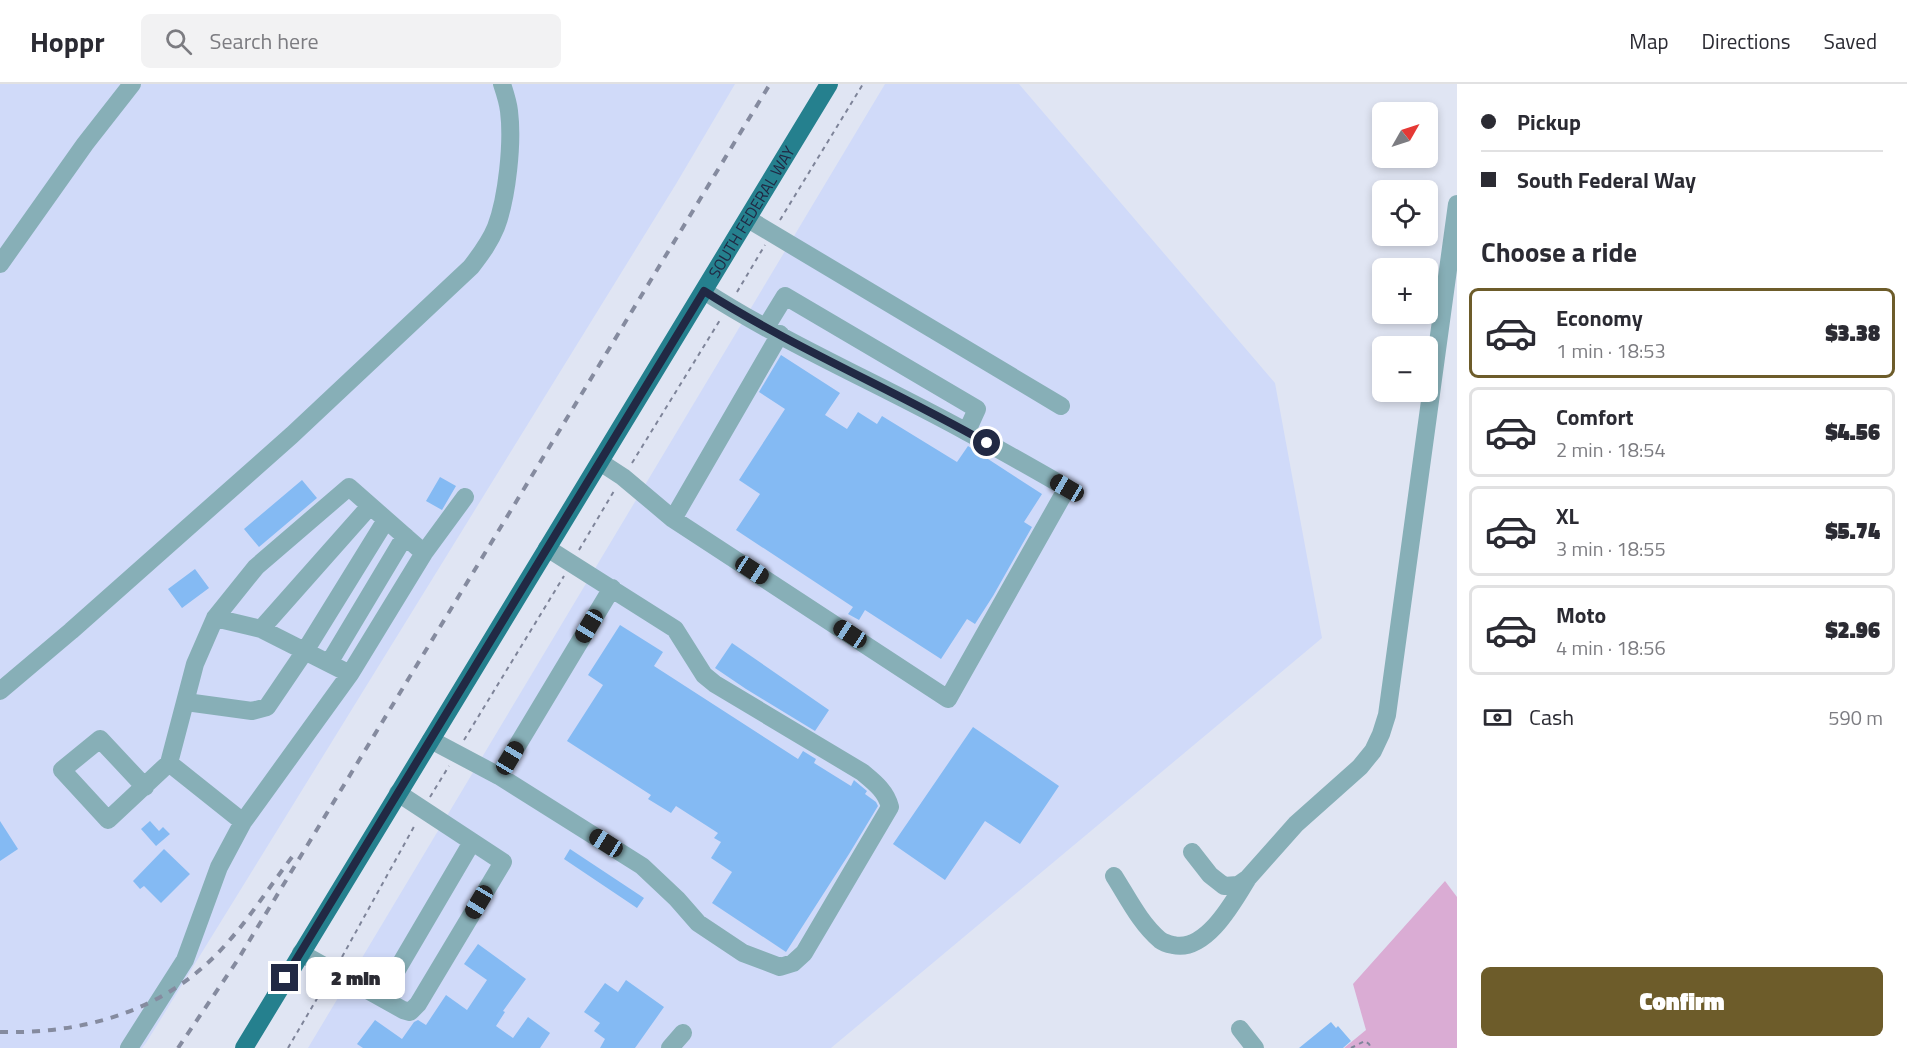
<!DOCTYPE html>
<html lang="en">
<head>
<meta charset="utf-8">
<style>
  :root { --surface:#fff; --page:#f2f2f3; --text:#2b2b33; --muted:#7c7c81; --line:#e1e1e2; --accent:#6d5c2a }
  body { margin:0; font-family:"Titillium Web",sans-serif; background:var(--page); color:var(--text); height:100vh; display:flex; flex-direction:column; font-size:22px; white-space:nowrap }
  * { box-sizing:border-box; margin:0 }
  p { font-size:20px; color:var(--muted) }
  .icon { flex:none; width:33px; height:33px; fill:none; stroke:currentColor; stroke-width:2; stroke-linecap:round; stroke-linejoin:round }
  .map { position:relative; flex:1; overflow:hidden }
  .details { display:flex; flex-direction:column; background:var(--surface); width:450px }
  .details>* { flex:none }
  .guide { display:grid; align-content:center; height:132px; padding:0 24px; background:var(--surface) }
  .needle { width:39px; rotate:51deg }
  .tools { position:absolute; left:1372px; top:18px; display:grid; gap:12px }
  .tools a { display:grid; place-items:center; width:66px; height:66px; border-radius:9px; background:var(--surface); box-shadow:0 3px 9px #0003; font-size:30px }
  .end { position:absolute; width:27px; height:27px; margin:-14px; border:8px solid #212944; background:#fff; box-shadow:0 0 0 3px #fff }
  .from { border-radius:50% }
  .bubble { position:absolute; height:42px; border-radius:9px; background:var(--surface); box-shadow:0 3px 9px #0003; font-size:20px; font-weight:800; line-height:42px; text-align:center }
  .car { position:absolute; width:18px; height:36px; margin:-18px -9px; border-radius:8px; box-shadow:0 0 4px 2px #0007; background:linear-gradient(#222 24%,#8ab4d8 0 40%,#222 0 76%,#8ab4d8 0 86%,#222 0) }
  .guide b { display:flex; align-items:center; gap:21px; height:57px; font-size:22px }
  .guide b+b { border-top:2px solid var(--line) }
  .guide i { width:15px; height:15px; background:var(--text) }
  ul { padding:0; list-style:none }
  li { display:flex; align-items:center; gap:18px; height:90px; margin:0 12px 9px; padding:0 12px; border:3px solid var(--line); border-radius:9px }
  li div { flex:1 }
  li b { display:block; font-size:22px }
  li em { font-style:normal; font-weight:800 }
  li.current { border-color:var(--accent) }
  li>.icon { width:54px; height:54px; stroke-width:1.5 }
  h2 { padding:0 24px; font-size:27px; line-height:72px }
  .pay { display:flex; align-items:center; gap:15px; height:66px; padding:0 24px; font-size:22px }
  .pay p { margin-inline-start:auto }
  .action { display:flex; gap:12px; margin-top:auto; padding:12px 24px }
  .action a { flex:1; height:69px; border-radius:9px; background:var(--accent); color:#fff; font-size:24px; font-weight:800; line-height:69px; text-align:center }
  header { display:flex; align-items:center; gap:36px; box-sizing:border-box; height:84px; padding:0 30px; background:var(--surface); border-bottom:2px solid var(--line) }
  header strong { font-size:28px }
  nav { display:flex; gap:33px; margin-inline-start:auto; font-size:21px }
  .search { width:420px; height:54px; background:var(--page); display:flex; align-items:center; gap:15px; box-sizing:border-box; padding:0 21px; border-radius:9px; color:var(--muted); font-size:22px }
  main { display:flex; flex:1; min-height:0 }
  .map>svg:first-child { display:block }
</style>
</head>
<body>
<header>
<strong>Hoppr</strong>
<div class="search"><svg class="icon" aria-label="search" viewBox="0 0 24 24"><circle cx="10" cy="10" r="6"/><path d="M15 15l6 6"/></svg>Search here</div>
<nav><a>Map</a><a>Directions</a><a>Saved</a></nav>
</header>
<main>
<div class="map">
<svg width="1457" height="964" viewBox="0 0 1457 964">
  <rect width="100%" height="100%" fill="#e0e5f3"/>
  <!-- built -->
  <path fill="#d0daf9" d="M0 0H735L676 100 146 959 142 964H0Z
    M885 0H1019L1275 299 1322 554 831 964H308Z"/>
  <!-- green -->
  <path fill="#daacd4" d="M1445 797 1457 813V964H1344L1366 946 1353 900Z"/>
  <!-- building -->
  <path fill="#84baf3" d="M781 271 840 309 825 331 847 345 858 328 877 340 882 332 957 378 968 362 1042 410 1024 438 1032 443 993 512 975 540 967 535 941 575 865 526 859 536 848 530 853 523 736 446 760 410 739 396 785 325 759 308Z
    M440 393 456 402 442 426 426 417Z
    M302 396 317 414 259 463 244 445Z
    M195 485 209 504 182 524 168 505Z
    M620 541 663 568 654 582 798 675 803 667 816 675 814 679 851 702 854 696 855 697 867 707 865 710 876 718 878 722 849 770 786 868 712 819 732 788 711 774 721 758 714 754 718 749 676 722 671 729 648 715 651 711 567 657 603 601 588 591Z
    M732 559 829 626 815 647 746 605 715 584Z
    M973 643 1059 702 1020 760 985 737 945 796 893 760Z
    M0 737 18 765 0 777Z
    M150 737 159 747 163 743 170 750 156 762 141 745Z
    M164 765 190 790 161 819 144 802 140 805 133 797Z
    M570 765 644 814 637 824 564 775Z
    M478 860 526 895 503 927 505 928 496 942 513 954 528 933 550 949 540 964H363L357 960 375 936 402 955 414 938 418 936 426 941 446 911 467 926 487 896 464 880Z
    M626 896 664 923 635 964H600L605 955 594 947 600 939 584 928 605 899 618 908Z
    M1331 938 1336 944 1338 942 1351 957 1343 964H1299Z"/>
  <g fill="none" stroke-linecap="round" stroke-linejoin="round">
    <!-- path -->
    <path stroke="#7e8499" stroke-width="2" stroke-dasharray="4.5 4.5" stroke-linecap="butt" d="M780 136 863 0
      M737 208 765 161
      M632 379 720 236
      M579 466 614 407
      M464 656 564 492
      M430 713 449 682
      M342 873 416 739
      M288 964 325 901
      M1351 964 1365 957 1369 960 1371 964"/>
    <!-- minor -->
    <path stroke="#87afb7" stroke-width="18" d="M748 135 1061 322
      M0 180 85 60 132 0
      M766 243 785 212 977 325 967 347
      M600 378 623 393 673 435 948 615 1067 404C1034 385 1001 366 967 348 880 300 788 261 704 207
      M673 435 780 250
      M424 469 465 413
      M215 534 261 545 350 590 243 738
      M261 545 370 422
      M329 579 405 452
      M0 607 71 547 292 351 471 183C481 170 490 158 496 143 507 114 513 59 509 27 508 18 505 9 502 0
      M186 618 252 627 267 623 305 567 386 436
      M431 656 499 692 642 782 677 815 698 839 743 869 780 883 793 879 804 869 890 723C886 707 874 698 862 688L715 600 704 591 675 545 547 464
      M499 692 612 504
      M145 703 100 655 62 686 108 736 169 679
      M1192 768 1210 791 1224 802 1238 801 1248 794 1296 740 1360 683 1373 667 1381 650 1387 631 1457 120
      M1114 792C1128 814 1140 839 1160 856 1164 859 1168 860 1173 861 1206 869 1234 817 1248 794
      M301 869 403 926 410 928 418 920 503 778 398 709
      M381 913 472 758
      M1240 945 1255 964
      M129 964 185 876 219 783 243 738 169 679 195 580 215 534 256 483 349 403 424 469 350 590
      M670 964 683 949"/>
    <!-- major -->
    <path stroke="#25808e" stroke-width="18" id="s1" d="M244 964 829 0"/>
    <!-- rail -->
    <path stroke="#858b9f" stroke-width="4" stroke-dasharray="8 8" stroke-linecap="butt" d="M0 948C80 950 158 929 215 872 244 843 267 806 292 773
      M178 964 237 877 770 0"/>
  </g>
  <g fill="none" stroke-linecap="round" stroke-linejoin="round">
    <!-- route -->
    <path stroke="#212944" stroke-width="8" d="M285 894 704 207C794 264 894 306 987 359"/>
  </g>
  <g text-anchor="middle" dominant-baseline="central" stroke-width="4.5" stroke-linejoin="round" paint-order="stroke">
    <!-- street labels -->
    <g font-size="16" fill="#212944" stroke="#fff">
      <text stroke="none"><textPath href="#s1" startOffset="978">SOUTH FEDERAL WAY</textPath></text>
    </g>
  </g>
</svg>
<div class="tools">
<a><svg class="needle" viewBox="-14 -14 28 28"><path d="M0-13l5 13h-10z" fill="#e53935"/><path d="M0 13l5-13h-10z" fill="#7c7c81"/></svg></a>
<a><svg class="icon" aria-label="locate" viewBox="0 0 24 24"><circle cx="12" cy="12" r="6"/><path d="M12 2v4M12 18v4M2 12h4M18 12h4"/></svg></a>
<a>+</a>
<a>−</a>
</div>
<i class="end from" style="left:987px;top:359px"></i>
<i class="end" style="left:285px;top:894px"></i>
<div class="bubble" style="left:306px;top:873px;width:99px">2 min</div>
<i class="car" style="left:1067px;top:404px;rotate:300deg"></i>
<i class="car" style="left:752px;top:486px;rotate:123deg"></i>
<i class="car" style="left:589px;top:542px;rotate:211deg"></i>
<i class="car" style="left:850px;top:550px;rotate:303deg"></i>
<i class="car" style="left:510px;top:674px;rotate:31deg"></i>
<i class="car" style="left:606px;top:759px;rotate:302deg"></i>
<i class="car" style="left:479px;top:818px;rotate:211deg"></i>
</div>
<section class="details">
<div class="guide">
<b><i class="from"></i>Pickup</b>
<b><i></i>South Federal Way</b>
</div>
<h2>Choose a ride</h2>
<ul>
<li class="current"><svg class="icon" aria-label="car" viewBox="0 0 24 24"><path d="M5 17H2v-5l4-1 3-4h7l3 4 3 1v5h-3M9 17h6M6 11h13"/><circle cx="7" cy="17" r="2"/><circle cx="17" cy="17" r="2"/></svg><div><b>Economy</b><p>1 min · 18:53</p></div><em>$3.38</em></li>
<li><svg class="icon" aria-label="car" viewBox="0 0 24 24"><path d="M5 17H2v-5l4-1 3-4h7l3 4 3 1v5h-3M9 17h6M6 11h13"/><circle cx="7" cy="17" r="2"/><circle cx="17" cy="17" r="2"/></svg><div><b>Comfort</b><p>2 min · 18:54</p></div><em>$4.56</em></li>
<li><svg class="icon" aria-label="car" viewBox="0 0 24 24"><path d="M5 17H2v-5l4-1 3-4h7l3 4 3 1v5h-3M9 17h6M6 11h13"/><circle cx="7" cy="17" r="2"/><circle cx="17" cy="17" r="2"/></svg><div><b>XL</b><p>3 min · 18:55</p></div><em>$5.74</em></li>
<li><svg class="icon" aria-label="car" viewBox="0 0 24 24"><path d="M5 17H2v-5l4-1 3-4h7l3 4 3 1v5h-3M9 17h6M6 11h13"/><circle cx="7" cy="17" r="2"/><circle cx="17" cy="17" r="2"/></svg><div><b>Moto</b><p>4 min · 18:56</p></div><em>$2.96</em></li>
</ul>
<div class="pay"><svg class="icon" aria-label="cash" viewBox="0 0 24 24"><path d="M3 7h18v10H3z"/><circle cx="12" cy="12" r="2"/></svg>Cash<p>590 m</p></div>
<div class="action"><a>Confirm</a></div>
</section>
</main>
</body>
</html>
